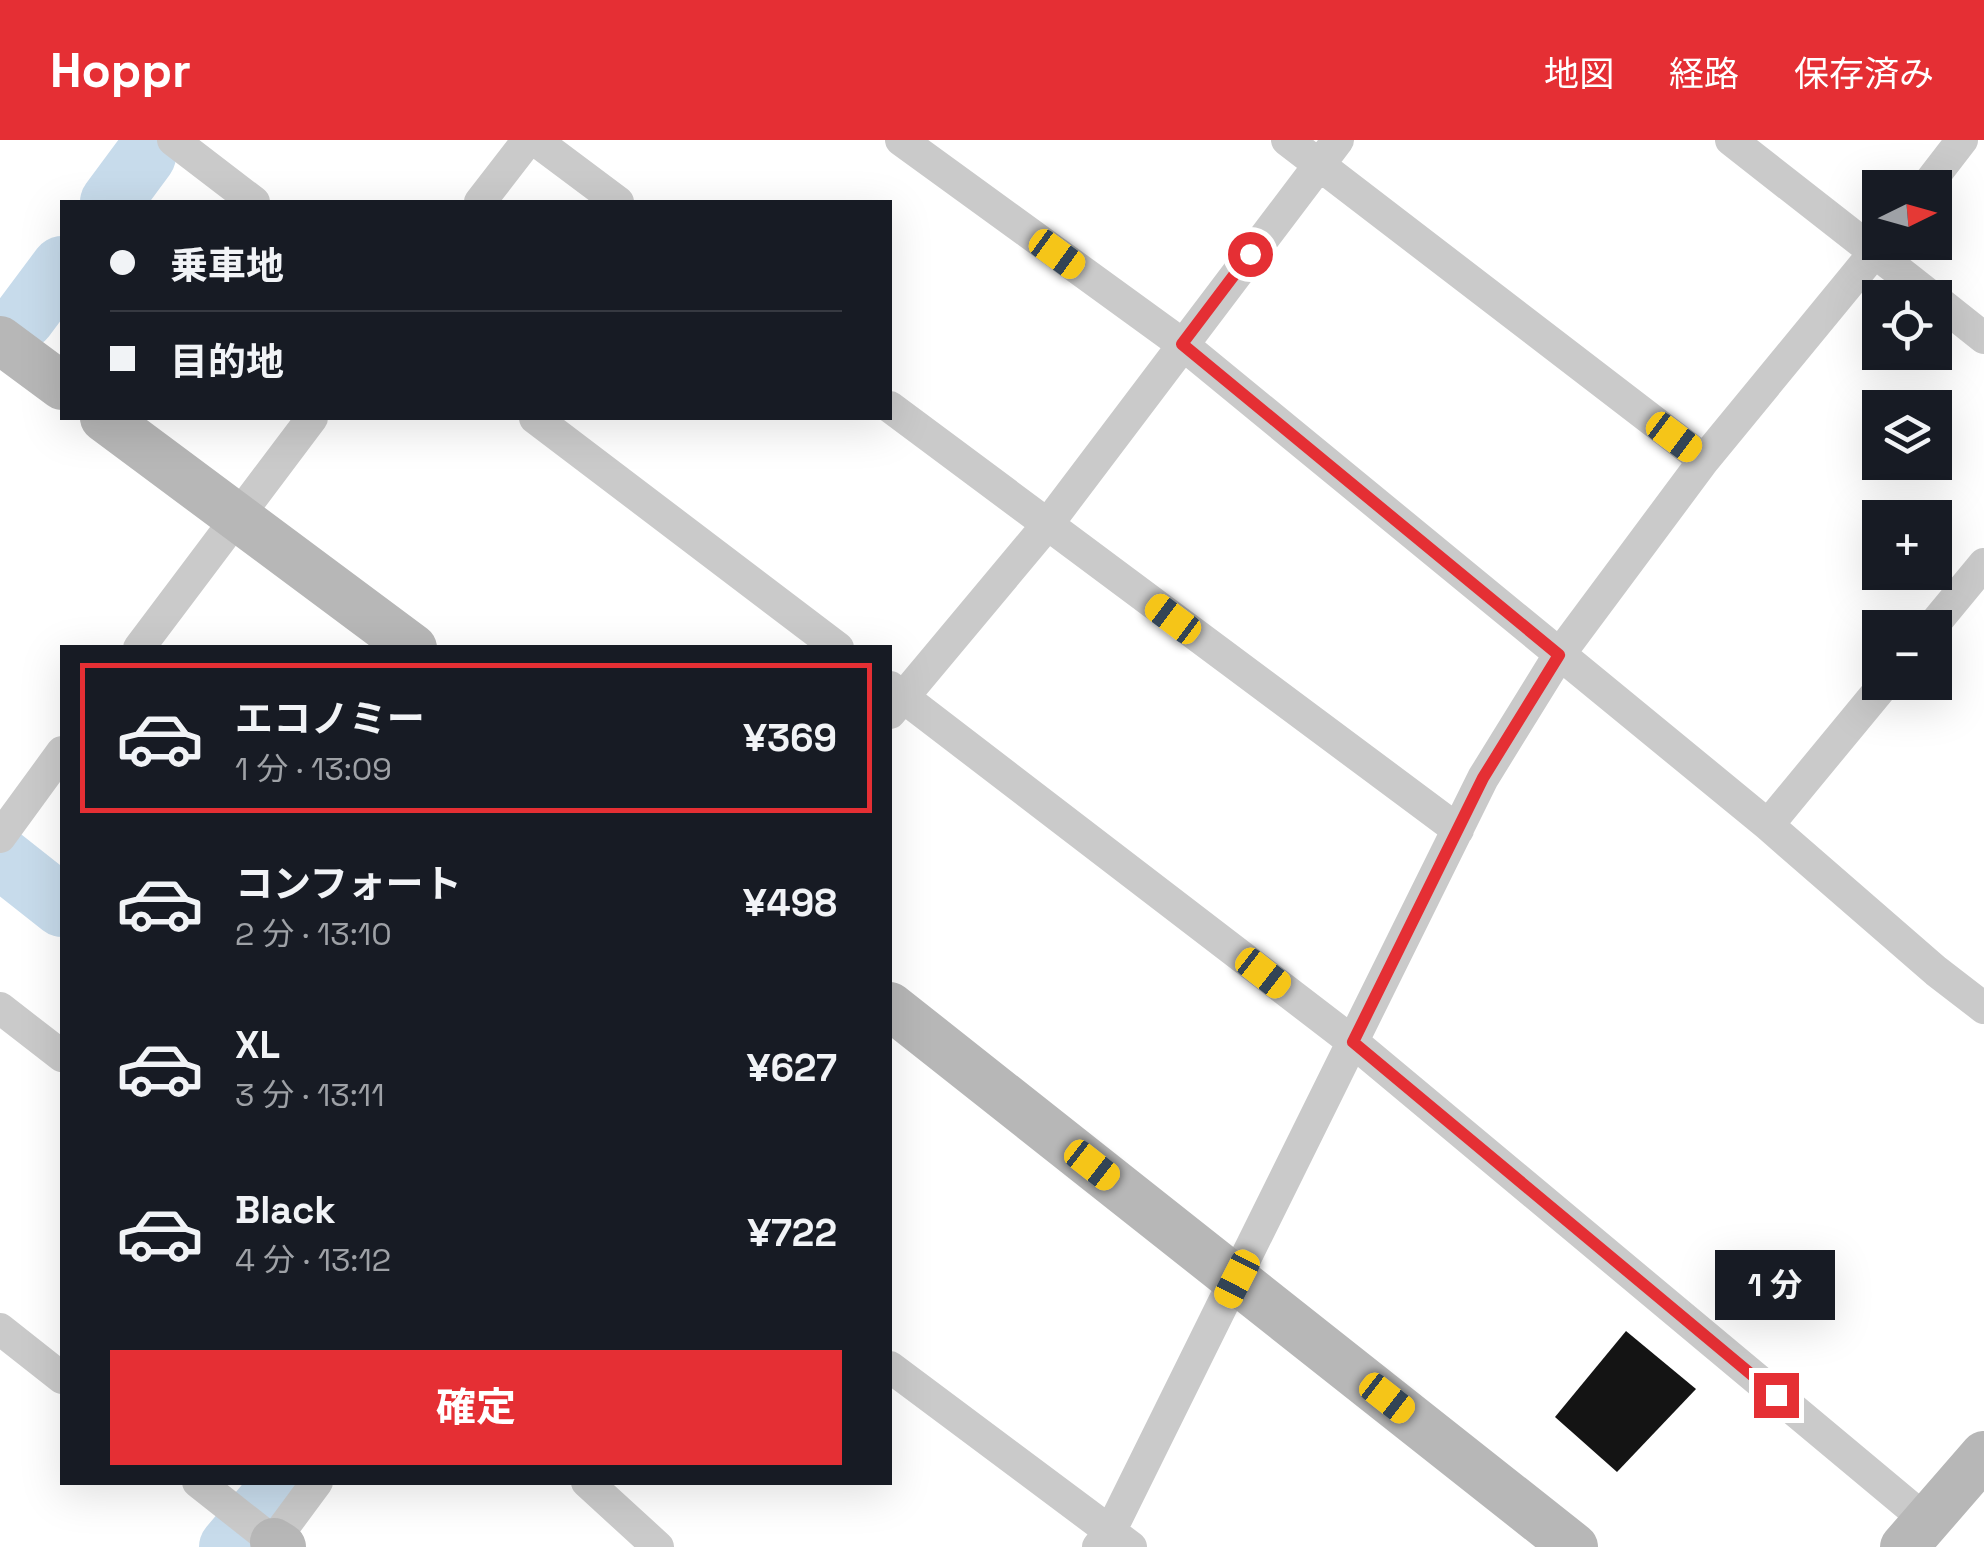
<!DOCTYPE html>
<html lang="ja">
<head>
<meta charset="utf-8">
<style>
  :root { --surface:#171b24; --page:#242831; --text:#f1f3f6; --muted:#9ea1a6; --line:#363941; --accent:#e52f34 }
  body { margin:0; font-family:"Space Grotesk","Noto Sans JP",sans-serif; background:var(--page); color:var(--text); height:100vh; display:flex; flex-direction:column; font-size:38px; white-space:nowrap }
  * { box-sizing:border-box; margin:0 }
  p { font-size:32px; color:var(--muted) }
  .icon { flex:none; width:55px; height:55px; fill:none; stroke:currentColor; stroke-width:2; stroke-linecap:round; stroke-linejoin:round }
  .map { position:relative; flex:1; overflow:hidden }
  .drawer { position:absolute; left:60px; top:505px; width:832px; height:840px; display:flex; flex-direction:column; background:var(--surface); border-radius:0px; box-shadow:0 10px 40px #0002 }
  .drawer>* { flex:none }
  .banner { position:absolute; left:60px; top:60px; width:832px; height:220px; border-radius:0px; box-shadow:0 10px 40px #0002; display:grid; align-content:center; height:220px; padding:0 50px; background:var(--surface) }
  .needle { width:65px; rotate:85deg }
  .controls { position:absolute; left:1862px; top:30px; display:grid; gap:20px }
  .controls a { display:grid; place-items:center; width:90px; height:90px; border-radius:0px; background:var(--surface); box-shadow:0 10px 40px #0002; font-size:50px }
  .end { position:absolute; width:45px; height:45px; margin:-22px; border:12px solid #e52f34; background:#fff; box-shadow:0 0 0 5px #fff }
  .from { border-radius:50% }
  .bubble { position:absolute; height:70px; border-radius:0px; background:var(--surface); box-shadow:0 10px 40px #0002; font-size:32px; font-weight:700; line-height:70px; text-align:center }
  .car { position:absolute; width:30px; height:60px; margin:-30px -15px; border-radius:12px; box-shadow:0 0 8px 2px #0007; background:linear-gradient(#f5c518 24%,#345 0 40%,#f5c518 0 76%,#345 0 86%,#f5c518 0) }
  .banner b { display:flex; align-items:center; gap:35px; height:95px; font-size:38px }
  .banner b+b { border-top:2px solid var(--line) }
  .banner i { width:25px; height:25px; background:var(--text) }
  ul { padding:18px 0 0; list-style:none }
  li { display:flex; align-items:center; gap:30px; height:150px; margin:0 20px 15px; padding:0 30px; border:5px solid transparent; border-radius:0px }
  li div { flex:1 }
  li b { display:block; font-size:38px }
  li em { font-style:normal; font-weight:700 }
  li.on { border-color:var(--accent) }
  li>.icon { width:90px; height:90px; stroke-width:1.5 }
  .primary-button { display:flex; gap:20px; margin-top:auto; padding:20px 50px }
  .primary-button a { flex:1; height:115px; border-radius:0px; background:var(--accent); color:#fff; font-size:40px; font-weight:700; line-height:115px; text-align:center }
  header { display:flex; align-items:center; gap:60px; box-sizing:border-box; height:140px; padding:0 50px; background:var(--accent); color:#fff }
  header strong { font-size:48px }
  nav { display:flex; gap:55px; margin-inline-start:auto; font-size:35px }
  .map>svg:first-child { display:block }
</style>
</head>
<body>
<header>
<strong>Hoppr</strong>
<nav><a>地図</a><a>経路</a><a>保存済み</a></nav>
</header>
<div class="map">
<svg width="1984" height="1407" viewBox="0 0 1984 1407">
  <rect width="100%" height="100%" fill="#fff"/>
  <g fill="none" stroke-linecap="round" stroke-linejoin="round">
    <!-- river -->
    <path stroke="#c7dbeb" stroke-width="62" d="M111 62 145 16
      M24 178 62 127
      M0 717 62 766
      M230 1407 285 1342"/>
  </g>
  <!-- building -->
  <path fill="#141414" d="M1626 1191 1696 1249 1617 1332 1555 1277Z"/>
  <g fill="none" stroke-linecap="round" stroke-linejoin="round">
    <!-- street -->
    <path stroke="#cacaca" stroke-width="32" d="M173 0 254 62
      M535 0 618 62
      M901 0 1182 204 1768 685 1936 831 1984 868
      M1287 0 1704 320
      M1731 0 1933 158
      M1925 48 1962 0
      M480 62 528 0
      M1935 159 1984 198
      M890 267 1458 690
      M535 278 838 508
      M1931 488 1984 424
      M139 508 312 278
      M890 547 1353 902 1927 1381
      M890 573 1047 385 1338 0
      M1768 685 1886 542
      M0 697 62 612
      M0 868 62 916
      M0 1189 62 1238
      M890 1227 1131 1407
      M198 1342 274 1402
      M587 1342 658 1407
      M269 1407 317 1342
      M1098 1407 1111 1390 1483 638 1559 515 1704 320 1883 102"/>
    <!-- secondary -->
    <path stroke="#b7b7b7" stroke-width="48" d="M0 200 62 246
      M104 278 413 508
      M890 866 1574 1407
      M274 1402 282 1407
      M1904 1407 1984 1315"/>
  </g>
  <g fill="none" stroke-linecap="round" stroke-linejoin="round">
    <!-- route -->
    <path stroke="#e52f34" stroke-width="12" d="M1250 114 1182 204 1559 515 1483 638 1353 902 1776 1255"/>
  </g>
</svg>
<div class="controls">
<a><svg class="needle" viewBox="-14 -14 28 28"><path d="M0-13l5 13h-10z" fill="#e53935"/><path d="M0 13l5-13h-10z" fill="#9ea1a6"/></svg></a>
<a><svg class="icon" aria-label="locate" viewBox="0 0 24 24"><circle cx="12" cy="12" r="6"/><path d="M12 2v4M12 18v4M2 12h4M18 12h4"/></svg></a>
<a><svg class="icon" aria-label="layers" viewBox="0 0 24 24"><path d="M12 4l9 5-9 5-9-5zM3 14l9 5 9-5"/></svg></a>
<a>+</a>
<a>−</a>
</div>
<i class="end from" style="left:1250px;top:114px"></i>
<i class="end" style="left:1776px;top:1255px"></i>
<div class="bubble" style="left:1715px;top:1110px;width:120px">1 分</div>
<i class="car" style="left:1057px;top:114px;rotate:126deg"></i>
<i class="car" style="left:1674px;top:297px;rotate:127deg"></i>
<i class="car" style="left:1173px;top:479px;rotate:307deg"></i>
<i class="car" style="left:1263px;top:833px;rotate:128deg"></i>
<i class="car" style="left:1092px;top:1025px;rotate:128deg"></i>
<i class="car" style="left:1237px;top:1139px;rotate:207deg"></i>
<i class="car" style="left:1387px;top:1258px;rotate:128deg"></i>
<div class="banner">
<b><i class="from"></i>乗車地</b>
<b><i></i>目的地</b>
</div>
<section class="drawer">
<ul>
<li class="on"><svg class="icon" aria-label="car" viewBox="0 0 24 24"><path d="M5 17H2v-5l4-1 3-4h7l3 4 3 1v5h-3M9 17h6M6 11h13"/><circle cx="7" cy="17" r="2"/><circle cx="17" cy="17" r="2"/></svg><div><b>エコノミー</b><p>1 分 · 13:09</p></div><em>¥369</em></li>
<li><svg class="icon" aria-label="car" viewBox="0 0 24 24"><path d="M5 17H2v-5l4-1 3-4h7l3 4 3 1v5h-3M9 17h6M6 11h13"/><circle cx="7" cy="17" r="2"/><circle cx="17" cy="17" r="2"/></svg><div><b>コンフォート</b><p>2 分 · 13:10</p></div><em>¥498</em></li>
<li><svg class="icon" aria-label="car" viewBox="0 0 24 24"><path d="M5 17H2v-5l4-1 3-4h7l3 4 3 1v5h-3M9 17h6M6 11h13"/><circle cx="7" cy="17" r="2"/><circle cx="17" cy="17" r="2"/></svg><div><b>XL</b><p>3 分 · 13:11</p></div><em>¥627</em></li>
<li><svg class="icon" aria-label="car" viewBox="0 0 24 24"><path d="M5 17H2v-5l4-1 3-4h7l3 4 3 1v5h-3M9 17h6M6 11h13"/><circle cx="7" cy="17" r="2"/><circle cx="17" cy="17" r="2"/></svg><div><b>Black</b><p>4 分 · 13:12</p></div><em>¥722</em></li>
</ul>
<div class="primary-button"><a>確定</a></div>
</section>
</div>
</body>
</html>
